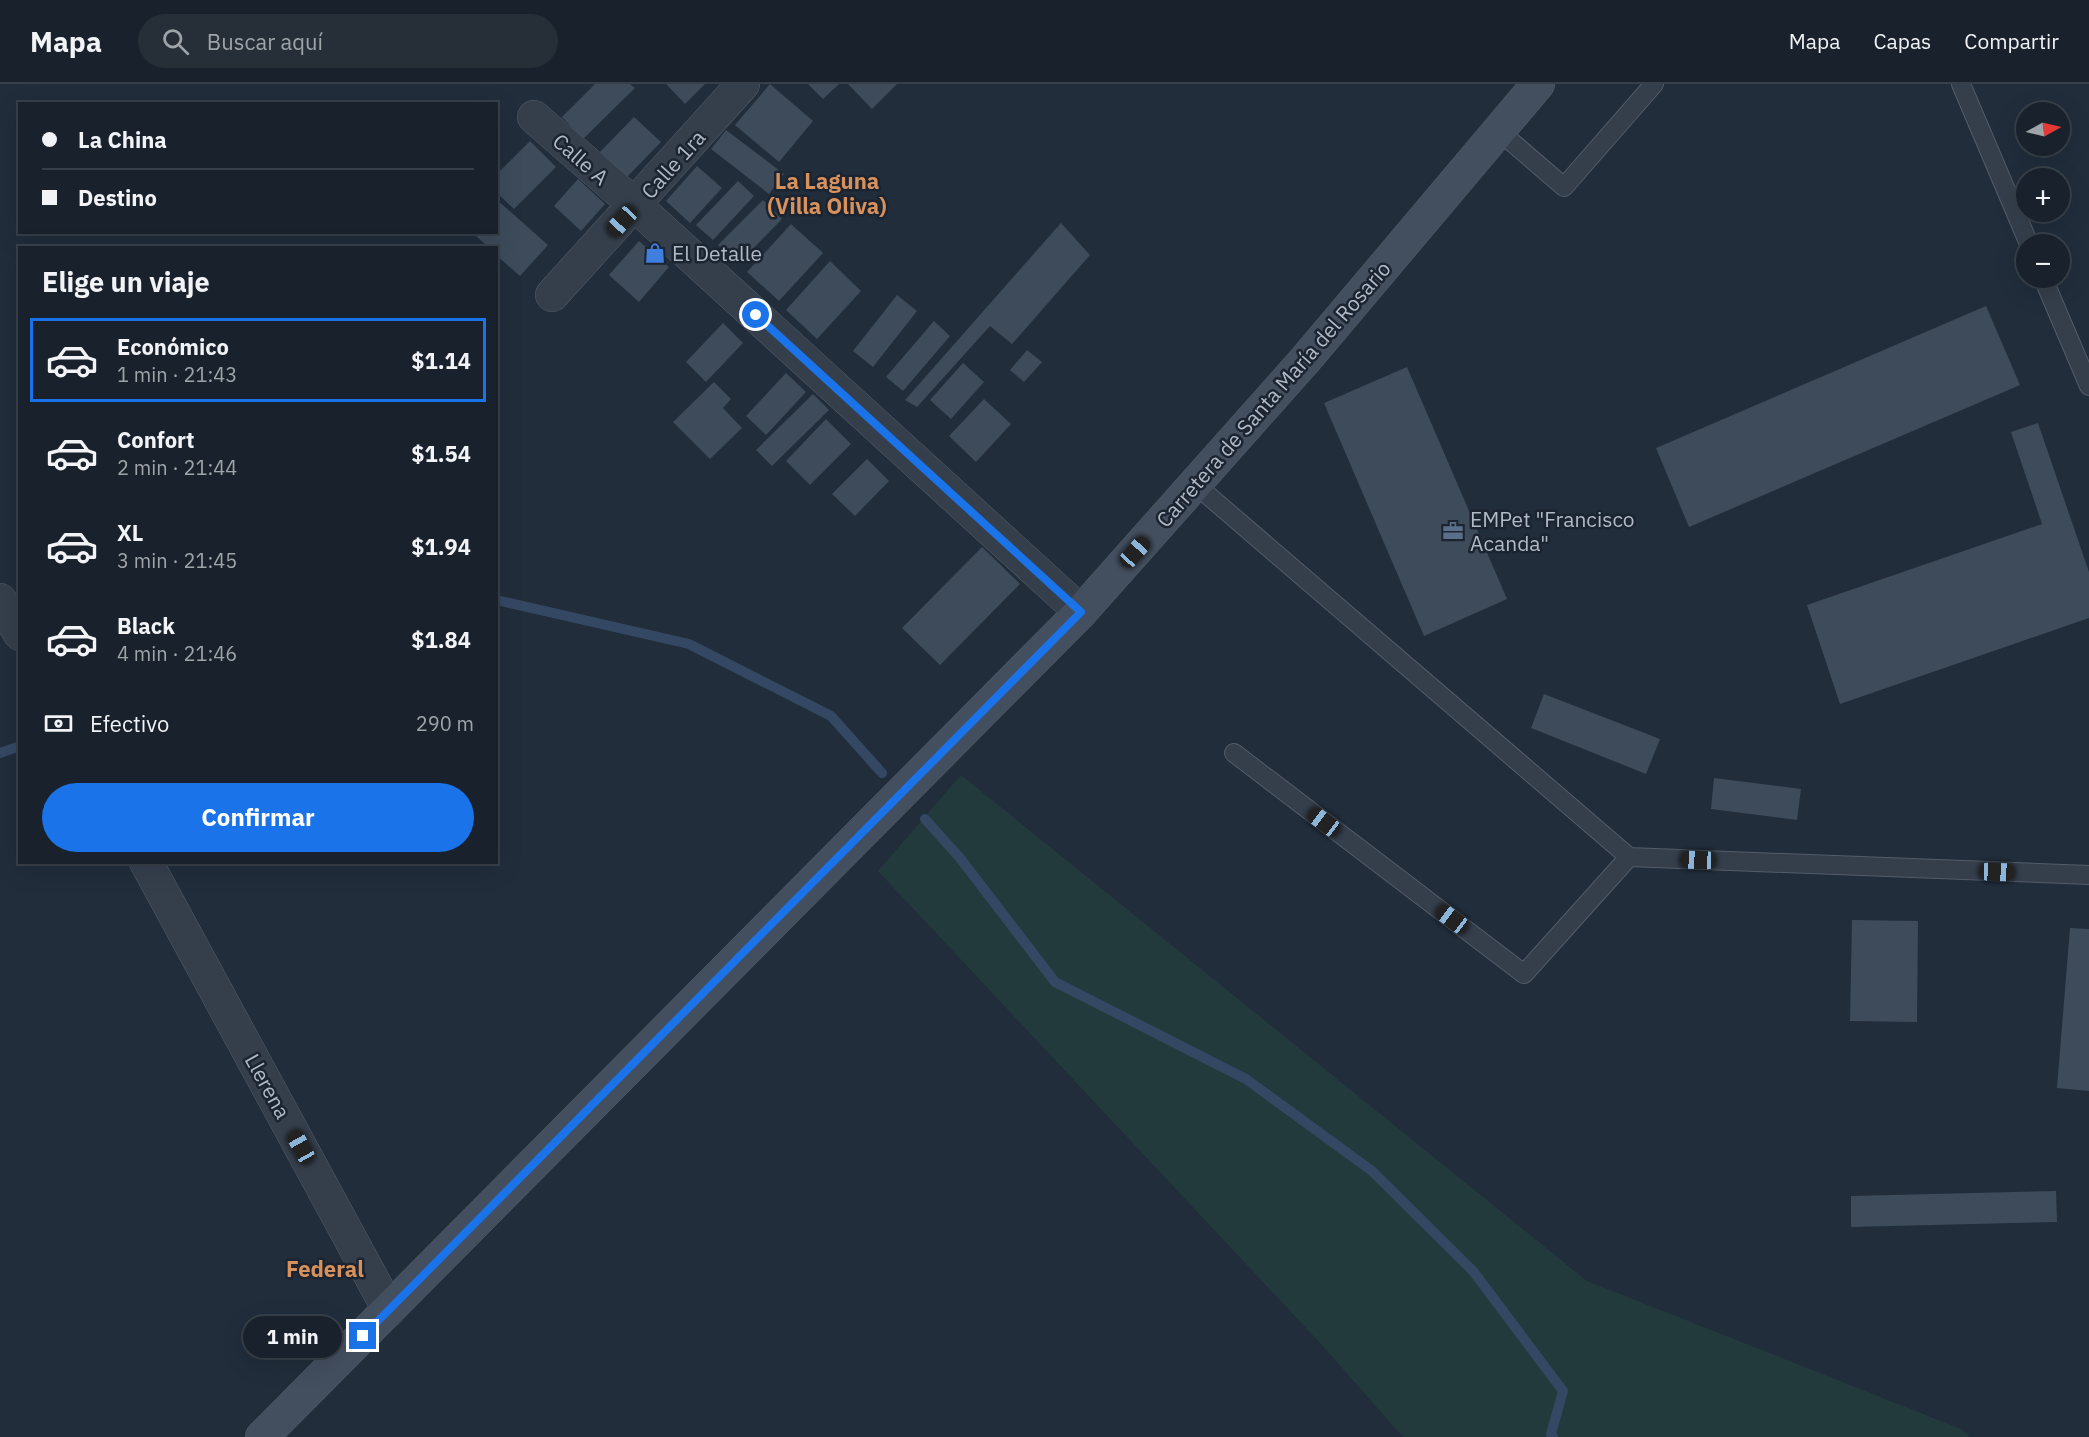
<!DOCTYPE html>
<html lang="es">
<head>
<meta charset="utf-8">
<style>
  :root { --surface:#19222c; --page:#262f38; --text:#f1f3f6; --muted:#9fa4a9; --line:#373f48; --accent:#1a73e8 }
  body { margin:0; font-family:"IBM Plex Sans",sans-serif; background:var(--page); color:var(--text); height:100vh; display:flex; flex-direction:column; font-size:22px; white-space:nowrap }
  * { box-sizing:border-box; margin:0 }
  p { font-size:20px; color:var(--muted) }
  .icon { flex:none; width:33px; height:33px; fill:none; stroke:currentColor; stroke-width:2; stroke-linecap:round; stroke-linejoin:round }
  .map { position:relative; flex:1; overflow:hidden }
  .drawer { position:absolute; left:18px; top:162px; width:480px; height:618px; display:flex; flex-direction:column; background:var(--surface); border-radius:0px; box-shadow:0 6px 24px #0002,0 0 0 2px var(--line) }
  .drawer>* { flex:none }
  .hud { position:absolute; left:18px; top:18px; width:480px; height:132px; border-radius:0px; box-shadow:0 6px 24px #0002,0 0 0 2px var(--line); display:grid; align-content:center; height:132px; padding:0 24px; background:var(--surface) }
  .needle { width:39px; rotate:82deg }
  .buttons { position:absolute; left:2016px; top:18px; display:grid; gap:12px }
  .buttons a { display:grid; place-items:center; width:54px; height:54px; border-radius:50%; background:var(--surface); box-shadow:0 6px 24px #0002,0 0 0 2px var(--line); font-size:30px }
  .end { position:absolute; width:27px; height:27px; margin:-14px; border:8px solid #1a73e8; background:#fff; box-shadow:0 0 0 3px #fff }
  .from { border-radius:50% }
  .bubble { position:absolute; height:42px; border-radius:21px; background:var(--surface); box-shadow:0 6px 24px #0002,0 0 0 2px var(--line); font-size:20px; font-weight:800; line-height:42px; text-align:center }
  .car { position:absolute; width:18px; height:36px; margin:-18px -9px; border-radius:8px; box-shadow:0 0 4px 2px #0007; background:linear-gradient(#222 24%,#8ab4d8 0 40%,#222 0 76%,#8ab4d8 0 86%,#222 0) }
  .hud b { display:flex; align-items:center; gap:21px; height:57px; font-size:22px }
  .hud b+b { border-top:2px solid var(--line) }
  .hud i { width:15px; height:15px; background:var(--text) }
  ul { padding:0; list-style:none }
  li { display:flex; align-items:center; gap:18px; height:84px; margin:0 12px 9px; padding:0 12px; border:3px solid transparent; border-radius:0px }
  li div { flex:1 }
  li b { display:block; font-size:22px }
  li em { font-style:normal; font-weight:800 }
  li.selected { border-color:var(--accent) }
  li>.icon { width:54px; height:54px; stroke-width:1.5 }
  h2 { padding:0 24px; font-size:27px; line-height:72px }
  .pay { display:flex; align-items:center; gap:15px; height:66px; padding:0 24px; font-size:22px }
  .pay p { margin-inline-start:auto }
  .cta { display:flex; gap:12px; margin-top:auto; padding:12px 24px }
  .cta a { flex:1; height:69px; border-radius:36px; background:var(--accent); color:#fff; font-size:24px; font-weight:800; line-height:69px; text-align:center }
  header { display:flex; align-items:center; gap:36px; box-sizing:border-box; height:84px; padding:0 30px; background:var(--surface); border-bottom:2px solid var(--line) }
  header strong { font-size:28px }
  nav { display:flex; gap:33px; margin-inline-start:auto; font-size:21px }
  .search { width:420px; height:54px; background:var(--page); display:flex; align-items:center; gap:15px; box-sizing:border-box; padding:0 21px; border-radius:33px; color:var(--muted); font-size:22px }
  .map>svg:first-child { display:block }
</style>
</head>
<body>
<header>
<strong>Mapa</strong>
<div class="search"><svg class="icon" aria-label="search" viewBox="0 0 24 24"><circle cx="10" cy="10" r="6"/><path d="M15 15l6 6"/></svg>Buscar aquí</div>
<nav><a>Mapa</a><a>Capas</a><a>Compartir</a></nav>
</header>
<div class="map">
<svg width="2089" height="1353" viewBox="0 0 2089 1353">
  <rect width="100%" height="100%" fill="#212d3b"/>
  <!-- green -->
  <path fill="#233a3c" d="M961 691 1587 1197 1961 1345 1970 1353H1403L1321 1260 878 787Z"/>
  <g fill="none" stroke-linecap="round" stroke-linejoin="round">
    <!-- stream -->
    <path stroke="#354863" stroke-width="10" d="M496 516 689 560 831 632 882 689
      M0 669 20 662
      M925 735 960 774 1055 898 1246 995 1372 1087 1473 1187 1563 1307 1551 1350 1553 1353"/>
  </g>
  <!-- building -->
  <path fill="#3d4b5b" d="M595 0H630L635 4 583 55 562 33Z
    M666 0H705L685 20Z
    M770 0 813 37 779 78 735 41Z
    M808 0H839L823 15Z
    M848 0H897L872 25Z
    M634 33 661 58 627 93 600 68Z
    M726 46 784 90 769 110 711 65Z
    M530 57 556 83 514 125 496 108V91Z
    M697 82 722 104 690 139 666 117Z
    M578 95 605 120 581 147 554 122Z
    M738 97 754 112 713 156 696 141Z
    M496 115 548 161 520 192 496 171V164H489L472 148H496Z
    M763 116 782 135 738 180 718 161Z
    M1061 139 1090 171 1012 260 990 242 917 323 905 316Z
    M791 140 823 169 779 217 747 188Z
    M639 157 669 183 639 218 609 191Z
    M830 177 861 207 817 255 786 226Z
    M897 211 917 227 873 283 853 267Z
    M1986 222 2020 301 1689 443 1656 364Z
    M934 237 950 252 903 307 886 293Z
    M723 239 743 259 706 298 686 278Z
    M1027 266 1042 278 1024 298 1010 286Z
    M963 279 984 298 951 335 930 316Z
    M1407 283 1507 515 1424 552 1324 319Z
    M786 289 806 308 766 351 746 332Z
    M714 298 731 315 723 324 742 344 710 375 673 338Z
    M813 310 829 326 772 382 756 366Z
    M984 315 1011 340 976 378 949 352Z
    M826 335 851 360 810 401 786 377Z
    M2038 339 2089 488V534L1840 620 1807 521 2042 440 2011 348Z
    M867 375 889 397 855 432 832 410Z
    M982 463 1020 500 940 581 902 544Z
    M1544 610 1660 655 1646 690 1531 644Z
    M1714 694 1801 705 1797 736 1711 725Z
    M1852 836 1918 837 1917 938 1850 937Z
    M2070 844 2089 845V1007L2057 1004Z
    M2056 1107 2057 1138 1851 1143V1112Z"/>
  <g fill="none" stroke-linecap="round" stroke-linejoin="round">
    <!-- service casing -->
    <g stroke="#535c69" stroke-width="20">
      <path id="service" d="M1961 0 2029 160
        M1499 47 1564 103 1654 0
        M2043 194 2089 302
        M1196 401 1629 773 2089 791
        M1234 669 1524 890 1629 773"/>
    </g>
    <!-- minor casing -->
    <g stroke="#535c69" stroke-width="34">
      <path id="minor" d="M534 33 636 122 1081 528
        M552 211 743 0
        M0 516 20 550
        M146 778 389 1226"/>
    </g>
    <!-- secondary casing -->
    <g stroke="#535c69" stroke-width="34">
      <path id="secondary" d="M262 1353 1081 528 1306 275 1538 0"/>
    </g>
    <!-- service -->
    <use href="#service" stroke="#353f4c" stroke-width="18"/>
    <!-- minor -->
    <use href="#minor" stroke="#353f4c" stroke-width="33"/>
    <!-- secondary -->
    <use href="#secondary" stroke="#434e5f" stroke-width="33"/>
  </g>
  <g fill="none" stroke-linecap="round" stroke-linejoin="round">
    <!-- route -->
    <path stroke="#1a73e8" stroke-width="8" d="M363 1252 1081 528 756 231"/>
  </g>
  <!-- icons -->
  <defs>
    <g id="shop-bare" transform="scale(1.62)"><path d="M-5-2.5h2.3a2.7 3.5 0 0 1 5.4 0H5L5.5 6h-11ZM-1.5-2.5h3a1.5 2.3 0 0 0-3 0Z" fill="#3f7fe0" stroke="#1b2430" stroke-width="2.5" paint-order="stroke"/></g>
    <g id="office-bare" transform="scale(1.62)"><path d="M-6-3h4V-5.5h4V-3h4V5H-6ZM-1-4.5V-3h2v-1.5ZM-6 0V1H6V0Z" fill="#5c6f8a" stroke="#1b2430" stroke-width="2.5" paint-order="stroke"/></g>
  </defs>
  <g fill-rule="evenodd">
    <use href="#shop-bare" x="655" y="169"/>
    <use href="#office-bare" x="1453" y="447"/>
  </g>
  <g text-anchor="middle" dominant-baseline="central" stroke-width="5" stroke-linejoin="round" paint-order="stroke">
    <!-- street labels -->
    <g font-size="21" fill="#b0b9c7" stroke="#1b2430">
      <text transform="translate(581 75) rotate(41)">Calle A</text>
      <text transform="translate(673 80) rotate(-48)">Calle 1ra</text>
      <text transform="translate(1273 310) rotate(-49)">Carretera de Santa María del Rosario</text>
      <text transform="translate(268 1002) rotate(61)">Llerena</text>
    </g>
    <!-- poi labels -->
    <g font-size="21" fill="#b0b9c7" stroke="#1b2430" text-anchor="start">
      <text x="672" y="169">El Detalle</text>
      <text x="1470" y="435">EMPet "Francisco<tspan x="1470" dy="24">Acanda"</tspan></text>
    </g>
    <!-- neighbourhood labels -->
    <g font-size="22" font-weight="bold" fill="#d7915c" stroke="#1b2430">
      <text x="827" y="96">La Laguna<tspan x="827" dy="25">(Villa Oliva)</tspan></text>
      <text x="325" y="1184">Federal</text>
    </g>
  </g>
</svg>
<div class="buttons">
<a><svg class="needle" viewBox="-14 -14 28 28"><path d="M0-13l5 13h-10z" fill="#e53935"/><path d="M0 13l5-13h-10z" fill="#9fa4a9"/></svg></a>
<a>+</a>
<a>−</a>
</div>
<i class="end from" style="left:756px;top:231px"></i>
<i class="end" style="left:363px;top:1252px"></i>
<div class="bubble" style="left:243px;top:1232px;width:99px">1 min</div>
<i class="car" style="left:622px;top:137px;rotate:223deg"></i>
<i class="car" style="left:1135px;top:468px;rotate:42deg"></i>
<i class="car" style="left:1324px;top:738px;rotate:307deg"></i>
<i class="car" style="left:1698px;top:776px;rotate:272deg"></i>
<i class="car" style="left:1997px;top:788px;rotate:92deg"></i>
<i class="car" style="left:1452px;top:835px;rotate:307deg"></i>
<i class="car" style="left:301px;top:1063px;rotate:331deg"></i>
<div class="hud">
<b><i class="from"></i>La China</b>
<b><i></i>Destino</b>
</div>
<section class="drawer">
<h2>Elige un viaje</h2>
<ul>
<li class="selected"><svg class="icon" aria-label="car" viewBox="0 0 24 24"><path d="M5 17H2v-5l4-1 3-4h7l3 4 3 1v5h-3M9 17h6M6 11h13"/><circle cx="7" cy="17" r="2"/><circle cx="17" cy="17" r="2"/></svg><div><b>Económico</b><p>1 min · 21:43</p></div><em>$1.14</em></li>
<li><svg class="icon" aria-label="car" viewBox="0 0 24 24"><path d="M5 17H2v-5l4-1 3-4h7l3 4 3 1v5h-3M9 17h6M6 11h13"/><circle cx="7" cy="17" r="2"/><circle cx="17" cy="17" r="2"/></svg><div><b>Confort</b><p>2 min · 21:44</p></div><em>$1.54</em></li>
<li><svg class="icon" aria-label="car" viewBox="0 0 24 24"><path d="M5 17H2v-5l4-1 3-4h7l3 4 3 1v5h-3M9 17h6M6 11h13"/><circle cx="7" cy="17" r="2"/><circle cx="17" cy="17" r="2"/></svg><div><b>XL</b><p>3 min · 21:45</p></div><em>$1.94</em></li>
<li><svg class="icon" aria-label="car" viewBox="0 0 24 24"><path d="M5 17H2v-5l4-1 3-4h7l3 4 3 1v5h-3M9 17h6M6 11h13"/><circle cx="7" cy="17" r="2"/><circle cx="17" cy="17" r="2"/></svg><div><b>Black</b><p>4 min · 21:46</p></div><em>$1.84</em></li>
</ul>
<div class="pay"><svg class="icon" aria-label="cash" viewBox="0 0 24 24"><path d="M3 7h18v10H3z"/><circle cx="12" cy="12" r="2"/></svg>Efectivo<p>290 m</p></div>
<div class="cta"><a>Confirmar</a></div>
</section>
</div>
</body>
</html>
